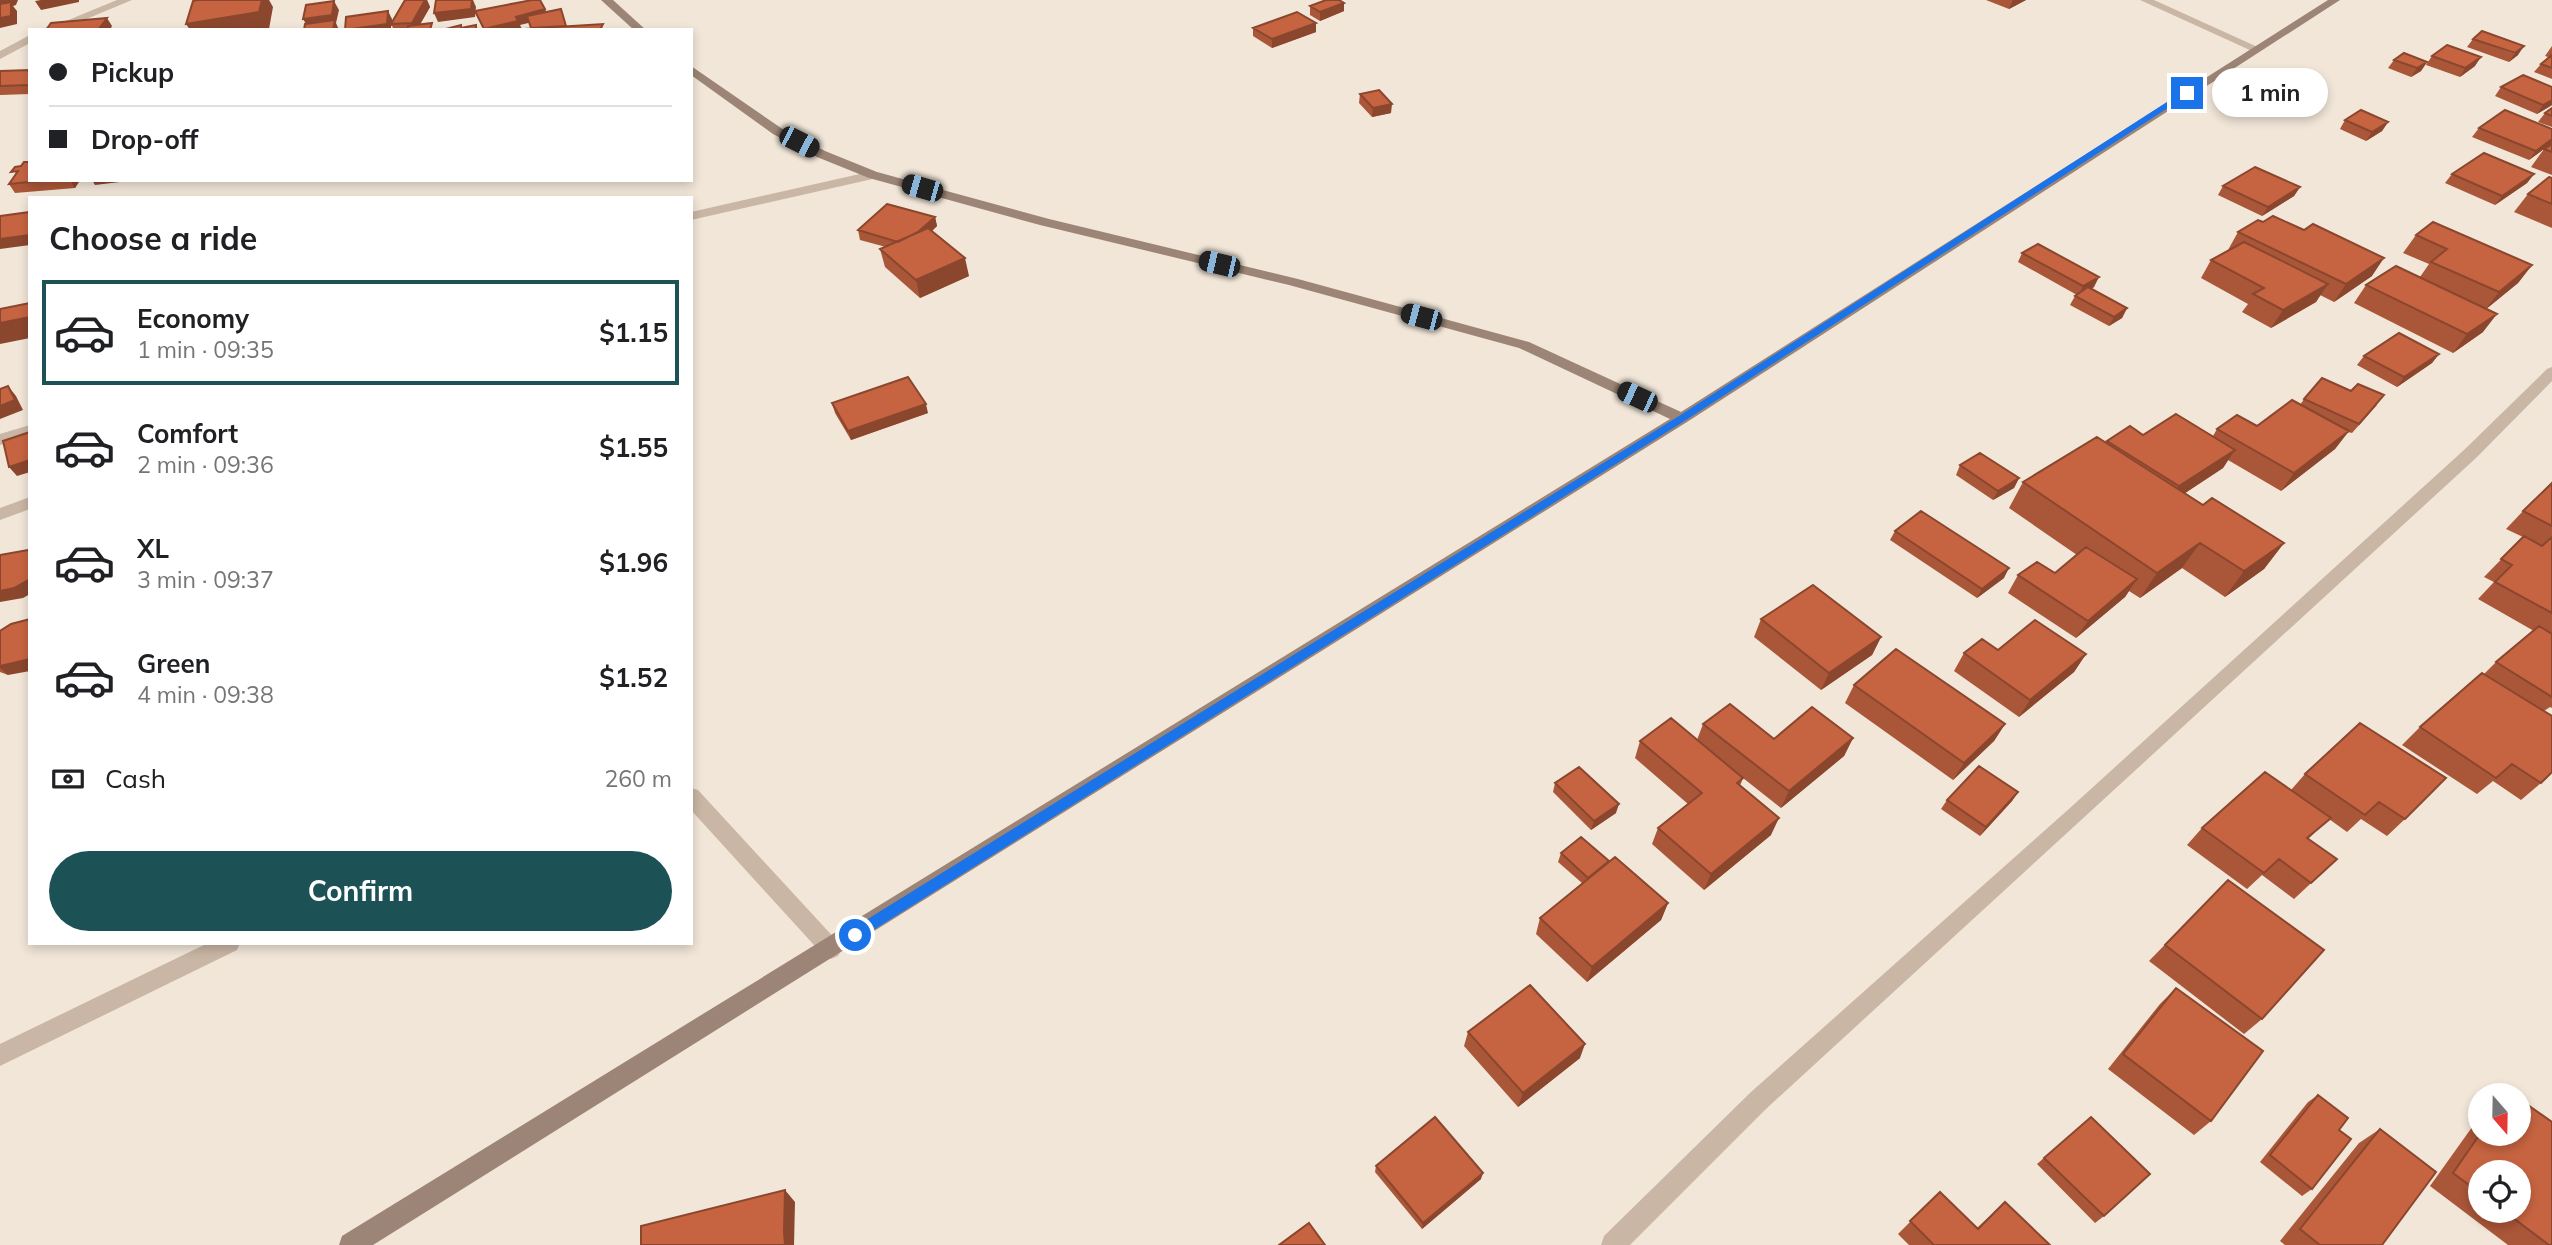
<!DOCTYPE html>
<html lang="en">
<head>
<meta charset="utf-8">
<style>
  :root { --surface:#fff; --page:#f6f6f6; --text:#202124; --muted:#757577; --line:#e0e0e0; --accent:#1c5156 }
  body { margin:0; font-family:Mulish,sans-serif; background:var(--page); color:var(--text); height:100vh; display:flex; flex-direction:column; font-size:26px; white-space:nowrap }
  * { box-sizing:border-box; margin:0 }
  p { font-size:23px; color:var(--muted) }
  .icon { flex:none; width:38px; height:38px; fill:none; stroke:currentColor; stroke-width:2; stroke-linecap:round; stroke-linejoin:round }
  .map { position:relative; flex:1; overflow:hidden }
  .drawer { position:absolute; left:28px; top:196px; width:665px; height:749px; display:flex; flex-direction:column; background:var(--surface); border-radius:0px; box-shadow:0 4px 10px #0003 }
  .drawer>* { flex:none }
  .hud { position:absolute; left:28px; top:28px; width:665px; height:154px; border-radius:0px; box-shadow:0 4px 10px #0003; display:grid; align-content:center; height:154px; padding:0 21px; background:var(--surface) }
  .needle { width:46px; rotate:160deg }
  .fabs { position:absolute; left:2468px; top:1083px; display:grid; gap:14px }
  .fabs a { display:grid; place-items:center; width:63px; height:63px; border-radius:50%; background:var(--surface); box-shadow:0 4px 10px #0003; font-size:35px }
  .end { position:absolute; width:32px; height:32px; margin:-16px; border:9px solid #1a73e8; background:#fff; box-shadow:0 0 0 4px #fff }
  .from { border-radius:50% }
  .bubble { position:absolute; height:49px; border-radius:24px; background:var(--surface); box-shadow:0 4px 10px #0003; font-size:23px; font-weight:700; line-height:49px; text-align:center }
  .car { position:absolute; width:21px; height:42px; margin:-21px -10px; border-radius:9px; box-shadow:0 0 5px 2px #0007; background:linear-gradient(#222 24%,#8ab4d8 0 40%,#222 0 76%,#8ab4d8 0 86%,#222 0) }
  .hud b { display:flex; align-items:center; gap:24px; height:66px; font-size:26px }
  .hud b+b { border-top:2px solid var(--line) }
  .hud i { width:18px; height:18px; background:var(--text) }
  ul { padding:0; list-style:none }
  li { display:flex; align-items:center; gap:21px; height:105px; margin:0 14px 10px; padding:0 7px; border:4px solid transparent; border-radius:0px }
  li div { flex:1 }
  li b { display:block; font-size:26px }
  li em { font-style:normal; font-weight:700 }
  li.active { border-color:var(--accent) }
  li>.icon { width:63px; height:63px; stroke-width:1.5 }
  h2 { padding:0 21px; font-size:32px; line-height:84px }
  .pay { display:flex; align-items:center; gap:18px; height:77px; padding:0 21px; font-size:26px }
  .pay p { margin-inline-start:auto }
  .button { display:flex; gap:14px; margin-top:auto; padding:14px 21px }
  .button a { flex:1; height:80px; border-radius:42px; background:var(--accent); color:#fff; font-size:28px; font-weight:700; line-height:80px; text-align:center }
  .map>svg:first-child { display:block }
</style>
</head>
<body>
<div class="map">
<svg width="2552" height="1245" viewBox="0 0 2552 1245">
  <rect width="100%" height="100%" fill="#f1e6d8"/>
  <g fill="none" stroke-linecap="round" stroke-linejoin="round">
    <!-- lane -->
    <path fill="#c9b6a5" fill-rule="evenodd" d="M2140 0H2154L2262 49 2252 51Z
      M30 497V509L0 520V508Z
      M691 788 698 790 838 942 842 949 838 956 831 959 824 956 691 810Z
      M208 943H240L237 950 0 1066V1044Z"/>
    <!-- street -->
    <path fill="#c9b6a5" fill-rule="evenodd" d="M117 0H132L60 30H44Z
      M30 35V43L0 59V51Z
      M873 171 879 175 877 178 691 220V212Z
      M2552 367V381L2476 458 1767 1108 1630 1245H1601L1604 1236 1751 1092 2070 808 2464 450 2547 369Z
      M30 425V436L0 445V434Z"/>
    <!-- secondary -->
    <path fill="#9c8576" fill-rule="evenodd" d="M601 0H613L646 30H634Z
      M2328 0H2340L1687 422 373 1245H339L342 1236 1670 419 1519 348 1289 285 1040 225 869 178 817 157 773 134 691 75V66L781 128 825 151 877 172 1049 219 1298 279 1529 342 1681 412Z"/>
  </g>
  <!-- wall -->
  <path fill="#aa5638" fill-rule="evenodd" d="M405 0H427L430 7 420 24 435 30H394L392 26 345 30 392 19V21Z
    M1986 0H2026L2009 9Z
    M1344 3V11L1320 21 1310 15V6Z
    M1316 23V32L1272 48 1253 36V28Z
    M2473 39 2518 55 2509 62 2467 47Z
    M2552 46V79L2534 72 2541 64 2548 57 2545 56Z
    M2432 56 2475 66 2460 77 2426 65Z
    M2394 60 2427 62 2421 71 2411 77 2388 68Z
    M30 70V94L0 95V71Z
    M2501 87H2552V105L2537 114 2495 96Z
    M1360 94 1391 113 1372 117 1359 103Z
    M2552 108V127L2538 122 2545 113Z
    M2345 120 2388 122 2382 131 2366 141 2340 129Z
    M2479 128 2552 129V143L2529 160 2472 137Z
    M2552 144V175L2531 167 2544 149Z
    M2452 174H2534L2527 183 2495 205 2445 183Z
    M2552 178V228L2514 212 2528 194Z
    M30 180H80L75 188 15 193 9 184Z
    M2223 186 2300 187 2294 196 2262 216 2218 195Z
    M935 217 937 226 932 231 969 276 920 298 885 267 880 249 886 247 860 240 858 230Z
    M2238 232 2372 276 2334 302 2320 295 2316 302 2271 328 2242 312 2248 304 2201 278 2211 260 2229 250H2228Z
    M2416 235 2532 265 2518 283 2486 309 2483 332 2453 353 2354 303 2366 285 2420 277 2429 264 2403 253Z
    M2022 253 2094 287 2091 289 2127 308 2122 318 2109 326 2070 305 2075 296 2077 295 2018 262Z
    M2439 354 2432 363 2397 387 2357 365 2364 356Z
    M2304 399 2377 405 2352 433 2348 432 2335 449 2281 491 2228 460 2223 468 2185 493 2203 505 2284 543 2264 569 2225 597 2182 568 2140 598 2129 591 2125 597 2076 638 2008 593 2018 575 2055 573 2077 555 2009 508 2023 482 2106 443 2107 441 2143 435 2213 436 2217 429 2257 426 2300 405Z
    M832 403 928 413 851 440 835 413Z
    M1960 465 2019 478 2014 488 1993 500 1956 475Z
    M2552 483V708L2550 707 2544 711 2541 783 2521 800 2493 781 2477 794 2402 745 2420 727 2484 674 2496 662 2534 631 2478 599 2494 582 2484 577 2523 537 2506 529 2523 511Z
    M1895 531 2004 578 1977 598 1890 540Z
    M1761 619 1881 637 1872 655 1821 690 1754 637Z
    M0 631 8 675 0 672Z
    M1998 650 2086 654 2074 672 2019 717 1954 671 1964 653Z
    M1854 685 2005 724 1994 741 1953 780 1845 703Z
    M2360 723 2405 819 2387 836 2361 819 2347 832 2329 819 2308 839 2337 859 2294 899 2262 875 2247 889 2187 845 2202 828 2291 790 2305 774Z
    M1703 724 1774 739 1853 738 1844 756 1781 808 1743 778 1740 786 1771 835 1704 890 1652 844 1658 828 1688 804 1635 758 1640 741 1697 740Z
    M1555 783 1616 813 1591 830 1553 792Z
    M2018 792 2012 801 1980 836 1941 809 1947 800Z
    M1561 853 1609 861 1668 903 1661 920 1587 982 1536 934 1540 918 1582 883 1558 862Z
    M2228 880 2262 1019 2244 1034 2149 961Z
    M2176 988 2211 1121 2194 1135 2108 1069 2160 1004Z
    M1468 1032 1580 1058 1518 1107 1464 1046Z
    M2318 1095 2339 1130 2312 1189 2302 1196 2260 1162 2308 1102Z
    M2480 1116V1134L2552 1245H2508L2430 1186ZM2480 1172 2518 1211H2480Z
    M2091 1117 2104 1216 2095 1223 2037 1164Z
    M2380 1129 2382 1245H2285L2280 1241 2359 1143Z
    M1376 1166 1481 1179 1422 1229 1375 1172Z
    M1940 1192 1977 1228 2005 1202 2050 1245H1909L1898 1234Z"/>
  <!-- shaded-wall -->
  <path fill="#8b462e" d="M0 0H18L16 5 13 6 17 11V24L0 28Z
    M41 0H79V2L41 10 35 1Z
    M262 0H269L273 7 269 29 190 30 186 24Z
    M425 0H427L430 7 417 30H415L412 23Z
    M472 0H473L476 7 475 17 438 22 434 13Z
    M2013 0H2026L2009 9Z
    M334 1 339 10 336 23 339 30 308 27 303 19Z
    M1344 3V11L1320 21V12Z
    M545 9 549 18 520 25 522 29 485 30 484 29 516 17Z
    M388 11 392 19V24H391V30H349Z
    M107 18 112 26 110 30H98Z
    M1316 23V32L1272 48V39Z
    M2524 46 2518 55 2509 62 2515 53Z
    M2481 57 2475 66 2460 77 2465 68Z
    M2427 62 2421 71 2411 77 2417 68Z
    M2552 100V105L2537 114 2543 105Z
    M1392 104 1391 113 1372 117 1373 108Z
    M2388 122 2382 131 2366 141 2372 132Z
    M2552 139V143L2529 160 2536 151Z
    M2534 174 2527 183 2495 205 2502 196Z
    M70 180H80L75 188Z
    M92 180H136L95 185Z
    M2300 187 2294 196 2262 216 2268 207Z
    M935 217 937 226 908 253 906 244Z
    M30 235V245L0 249V239Z
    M965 258 969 276 920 298 916 280Z
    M2384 258 2372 276 2334 302 2346 284Z
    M2532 265 2518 283 2485 310 2499 292Z
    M2099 277 2094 287 2079 296 2083 286Z
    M2328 284 2316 302 2271 328 2283 310Z
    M2127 308 2122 318 2109 326 2114 317Z
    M2497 314 2483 332 2453 353 2467 334Z
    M30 317V338L0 344V323Z
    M2439 354 2432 363 2397 387 2404 377Z
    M8 386 16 396 23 410 0 419V406Z
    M926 404 928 413 851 440 848 431Z
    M2349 431 2335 449 2281 491 2294 473Z
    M2235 450 2223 468 2167 505 2179 486Z
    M30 460V472L17 476 9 467Z
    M2019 478 2014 488 1993 500 1998 491Z
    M2200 543 2182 568 2140 598 2157 573Z
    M2284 543 2264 569 2225 597 2244 571Z
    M2009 568 2004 578 1977 598 1982 589Z
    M30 579V594L23 598 0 602V591Z
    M2137 579 2125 597 2076 638 2088 621Z
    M1881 637 1872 655 1821 690 1829 673Z
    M2086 654 2074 672 2019 717 2030 700Z
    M30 659V671L8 675 0 668V666Z
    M2005 724 1994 741 1953 780 1964 763Z
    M1853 738 1844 756 1781 808 1789 791Z
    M2018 792 2012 801 1980 836 1986 827Z
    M1619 804 1616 813 1591 830 1594 821Z
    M1779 818 1771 835 1704 890 1711 874Z
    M1668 903 1661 920 1587 982 1592 967Z
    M1585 1044 1580 1058 1518 1107 1523 1093Z
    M1483 1173 1481 1179 1422 1229 1423 1223Z
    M785 1190 795 1202 794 1245H785L784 1232Z"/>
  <!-- building -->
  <path fill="#c66441" stroke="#8b462e" stroke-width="2" d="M197 0H262L259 12 186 24 193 1Z
    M405 0H425L412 23 391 24Z
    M436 0H472L471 9 434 13Z
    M532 0H540L545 9 516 17 518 21 484 29 475 11Z
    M1326 0H1339L1344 3 1320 12 1310 6Z
    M334 1 332 15 303 19 306 5Z
    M11 2V16L0 18V4Z
    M561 9 566 26 531 28 527 16Z
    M388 11 387 24 345 30 346 17Z
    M1297 12 1316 23 1272 39 1253 28Z
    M107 18 98 30H46L51 23Z
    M335 20 333 30H304L305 24Z
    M432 23 430 30H408V26Z
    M603 24 600 30H507Z
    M461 25V28L476 25V30H442Z
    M2482 31 2524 46 2515 53 2473 39Z
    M2447 45 2481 57 2465 68 2432 56Z
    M2404 53 2427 62 2417 68 2394 60Z
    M2552 55V68L2541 64Z
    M30 70V85L0 86V71Z
    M2523 75 2552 87V100L2543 105 2501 87Z
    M1379 90 1392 104 1373 108 1360 94Z
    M2552 108V116L2545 113Z
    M2361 110 2388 122 2372 132 2345 120Z
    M2505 110 2552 129V139L2536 151 2479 128Z
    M2552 144V152L2544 149Z
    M2484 153 2534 174 2502 196 2452 174Z
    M24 162H30V180H49L9 184 18 171 11 172 15 167 21 166Z
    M2255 167 2300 187 2268 207 2223 186Z
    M2549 177 2552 178V204L2528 194Z
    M887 204 935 217 918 232 898 242 858 230Z
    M30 212V235L0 239V216Z
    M2273 216 2304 230 2313 224 2384 258 2346 284 2238 232 2258 220 2263 222Z
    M2433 222 2532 265 2499 292 2431 262 2447 249 2416 235Z
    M928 228 965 258 916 280 880 249Z
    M2244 242 2328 284 2283 310 2253 294 2264 288 2211 260Z
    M2038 244 2099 277 2083 286 2022 253Z
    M2396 266 2497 314 2467 334 2366 285Z
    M2088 287 2127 308 2114 317 2075 296Z
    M30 303V317L0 323V309Z
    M2399 333 2439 354 2404 377 2364 356Z
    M908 377 926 404 848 431 832 403Z
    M2322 378 2351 391 2358 384 2384 395 2359 424 2304 399Z
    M8 386 15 400 0 406V389Z
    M2292 400 2349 431 2294 473 2217 429 2237 415 2257 426Z
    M2176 414 2235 450 2179 486 2107 441 2130 426 2143 435Z
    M30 432V460L9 467 3 441Z
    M2097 437 2203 505 2212 498 2284 543 2244 571 2200 543 2157 573 2023 482Z
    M1980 453 2019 478 1998 491 1960 465Z
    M2552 483V526L2523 511Z
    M1921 511 2009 568 1982 589 1895 531Z
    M2524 536 2542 546 2552 537V613L2495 582 2512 565 2501 559Z
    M2086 547 2137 579 2088 621 2018 575 2037 562 2055 573Z
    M28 550H30V579L14 588 0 591V555Z
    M1813 585 1881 637 1829 673 1761 619Z
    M30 619V659L0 666V631L11 624Z
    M2035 620 2086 654 2030 700 1964 653 1982 639 1998 650Z
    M2539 626 2552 634V697L2496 662Z
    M1896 649 2005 724 1964 763 1854 685Z
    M2482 673 2552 716V772L2541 783 2512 764 2496 778 2420 727Z
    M1730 704 1774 739 1812 707 1853 738 1789 791 1703 724Z
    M1671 718 1743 778 1737 783 1779 818 1711 874 1658 828 1702 793 1640 741Z
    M2360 723 2446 778 2405 819 2379 802 2365 815 2305 774Z
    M1979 766 2018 792 1986 827 1947 800Z
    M1579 767 1619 804 1594 821 1555 783Z
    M2265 772 2331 818 2307 838 2337 859 2311 883 2279 859 2264 873 2202 828Z
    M1581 837 1609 861 1588 878 1561 853Z
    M1615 857 1668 903 1592 967 1540 918Z
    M2228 880 2324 950 2262 1019 2165 945Z
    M1530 985 1585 1044 1523 1093 1468 1032Z
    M2176 988 2263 1051 2211 1121 2123 1054Z
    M2318 1095 2348 1118 2339 1130 2351 1139 2312 1189 2270 1155Z
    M2518 1098 2552 1122V1245H2549L2504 1211H2518V1172H2480V1193L2453 1173 2480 1134H2518Z
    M1435 1117 1483 1173 1423 1223 1376 1166Z
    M2091 1117 2150 1174 2104 1216 2044 1158Z
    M2380 1129 2436 1172 2382 1245H2320L2300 1229Z
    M785 1190 784 1232 785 1245H641V1226Z
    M1940 1192 1978 1229 2005 1202 2050 1245H1934L1910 1221Z
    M1309 1223 1325 1245H1279Z"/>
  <!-- route -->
  <path fill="#1a73e8" d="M2184 91 2191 93 1686 420 859 939H850V930L1679 416Z"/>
</svg>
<div class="fabs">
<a><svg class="needle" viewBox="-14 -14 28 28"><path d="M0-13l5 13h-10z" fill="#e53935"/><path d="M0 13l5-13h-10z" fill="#757577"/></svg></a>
<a><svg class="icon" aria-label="locate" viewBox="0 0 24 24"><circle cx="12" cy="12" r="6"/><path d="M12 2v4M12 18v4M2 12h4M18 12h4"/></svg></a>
</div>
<i class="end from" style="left:855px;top:935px"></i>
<i class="end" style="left:2187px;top:93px"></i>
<div class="bubble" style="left:2212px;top:68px;width:116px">1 min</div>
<i class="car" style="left:799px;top:142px;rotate:117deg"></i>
<i class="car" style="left:922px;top:188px;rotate:286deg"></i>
<i class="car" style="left:1219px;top:264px;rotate:283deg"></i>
<i class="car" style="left:1421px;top:317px;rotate:285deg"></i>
<i class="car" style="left:1637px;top:397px;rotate:295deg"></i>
<div class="hud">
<b><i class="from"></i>Pickup</b>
<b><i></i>Drop-off</b>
</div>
<section class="drawer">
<h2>Choose a ride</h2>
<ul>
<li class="active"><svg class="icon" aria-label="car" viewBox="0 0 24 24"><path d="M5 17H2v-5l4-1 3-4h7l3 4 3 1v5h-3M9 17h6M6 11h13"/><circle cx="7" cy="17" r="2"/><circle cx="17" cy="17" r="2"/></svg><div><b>Economy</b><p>1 min · 09:35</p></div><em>$1.15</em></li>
<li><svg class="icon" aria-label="car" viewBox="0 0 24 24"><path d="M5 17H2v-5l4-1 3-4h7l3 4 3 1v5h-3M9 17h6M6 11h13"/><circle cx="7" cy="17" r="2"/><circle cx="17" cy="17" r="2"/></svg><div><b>Comfort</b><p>2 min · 09:36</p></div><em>$1.55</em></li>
<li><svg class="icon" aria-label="car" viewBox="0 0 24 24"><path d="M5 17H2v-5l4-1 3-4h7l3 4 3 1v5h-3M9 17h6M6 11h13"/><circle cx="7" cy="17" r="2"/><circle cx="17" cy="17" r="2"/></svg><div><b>XL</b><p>3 min · 09:37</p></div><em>$1.96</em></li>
<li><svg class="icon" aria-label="car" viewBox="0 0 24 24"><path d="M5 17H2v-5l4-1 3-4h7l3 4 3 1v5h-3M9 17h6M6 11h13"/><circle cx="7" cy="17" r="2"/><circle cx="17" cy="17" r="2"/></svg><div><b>Green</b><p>4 min · 09:38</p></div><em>$1.52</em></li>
</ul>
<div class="pay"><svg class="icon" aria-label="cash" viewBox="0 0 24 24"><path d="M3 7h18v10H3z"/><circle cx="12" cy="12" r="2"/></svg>Cash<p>260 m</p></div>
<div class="button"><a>Confirm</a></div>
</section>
</div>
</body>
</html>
